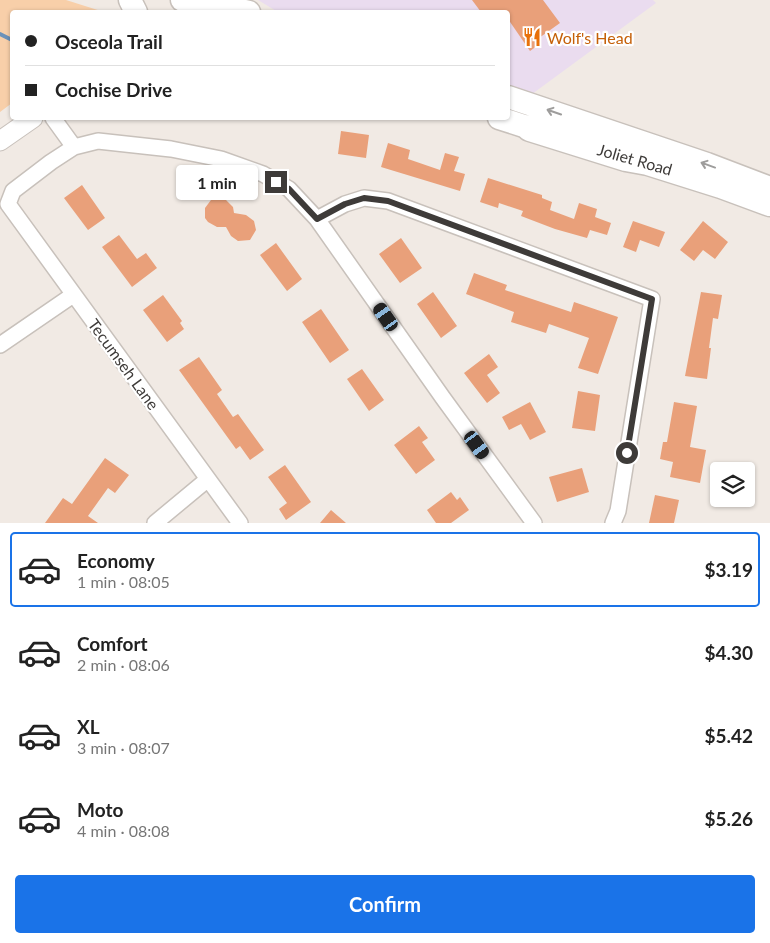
<!DOCTYPE html>
<html lang="en">
<head>
<meta charset="utf-8">
<style>
  :root { --surface:#fff; --page:#f2f2f2; --text:#222; --muted:#767676; --line:#e0e0e0; --accent:#1a73e8 }
  body { margin:0; font-family:Lato,sans-serif; background:var(--page); color:var(--text); height:100vh; display:flex; flex-direction:column; font-size:19px; white-space:nowrap }
  * { box-sizing:border-box; margin:0 }
  p { font-size:16px; color:var(--muted) }
  .icon { flex:none; width:28px; height:28px; fill:none; stroke:currentColor; stroke-width:2; stroke-linecap:round; stroke-linejoin:round }
  .map { position:relative; height:523px; overflow:hidden }
  .panel { display:flex; flex-direction:column; background:var(--surface); flex:1 }
  .panel>* { flex:none }
  .guide { position:absolute; left:10px; top:10px; width:500px; height:110px; border-radius:5px; box-shadow:0 1px 4px #0004; display:grid; align-content:center; height:110px; padding:0 15px; background:var(--surface) }
  .buttons { position:absolute; left:710px; top:462px; display:grid; gap:10px }
  .buttons a { display:grid; place-items:center; width:45px; height:45px; border-radius:5px; background:var(--surface); box-shadow:0 1px 4px #0004; font-size:25px }
  .end { position:absolute; width:22px; height:22px; margin:-11px; border:6px solid #3e3b39; background:#fff; box-shadow:0 0 0 2px #fff }
  .from { border-radius:50% }
  .bubble { position:absolute; height:35px; border-radius:5px; background:var(--surface); box-shadow:0 1px 4px #0004; font-size:16px; font-weight:700; line-height:35px; text-align:center }
  .car { position:absolute; width:15px; height:30px; margin:-15px -8px; border-radius:6px; box-shadow:0 0 4px 1px #0007; background:linear-gradient(#222 24%,#8ab4d8 0 40%,#222 0 76%,#8ab4d8 0 86%,#222 0) }
  .guide b { display:flex; align-items:center; gap:18px; height:48px; font-size:19px }
  .guide b+b { border-top:1px solid var(--line) }
  .guide i { width:12px; height:12px; background:var(--text) }
  ul { padding:9px 0 0; list-style:none }
  li { display:flex; align-items:center; gap:15px; height:75px; margin:0 10px 8px; padding:0 5px; border:2px solid transparent; border-radius:5px }
  li div { flex:1 }
  li b { display:block; font-size:19px }
  li em { font-style:normal; font-weight:700 }
  li.current { border-color:var(--accent) }
  li>.icon { width:45px; height:45px; stroke-width:1.5 }
  .button { display:flex; gap:10px; margin-top:auto; padding:10px 15px }
  .button a { flex:1; height:58px; border-radius:5px; background:var(--accent); color:#fff; font-size:20px; font-weight:700; line-height:58px; text-align:center }
  .map>svg:first-child { display:block }
</style>
</head>
<body>
<div class="map">
<svg width="770" height="523" viewBox="0 0 770 523">
  <rect width="100%" height="100%" fill="#f1eae4"/>
  <!-- commercial -->
  <path fill="#eadcef" d="M258 0H653L656 3 528 97 508 91V12H278Z"/>
  <!-- green -->
  <path fill="#f8cfa9" d="M0 0H66L104 12H12V103L0 112Z"/>
  <g fill="none" stroke-linecap="round" stroke-linejoin="round">
    <!-- stream -->
    <path stroke="#6c92ba" stroke-width="4" d="M0 34 12 40"/>
  </g>
  <!-- building -->
  <path fill="#e9a07a" d="M472 0H543L560 23 539 38 541 43 530 51 508 19V12H481Z
    M341 131 369 135 366 158 338 154Z
    M388 143 410 150 408 159 440 170 445 153 459 157 454 171 465 174 460 191 381 167Z
    M488 178 542 195V198L552 202 550 210 574 219 579 203 597 209 595 217 611 223 607 235 590 230 587 238 555 229 521 216 523 211 499 203 498 208 480 202Z
    M82 185 105 218 88 230 64 198Z
    M216 198 226 200 233 207 234 213 246 215 254 221 256 230 250 240 238 241 231 236 226 227H217L208 222 205 218V208L211 200Z
    M633 221 665 232 659 247 640 240 636 252 623 247Z
    M703 221 728 242 715 259 703 250 694 261 680 250Z
    M119 235 137 259 146 253 157 268 132 287 102 247Z
    M401 238 422 268 400 283 379 254Z
    M276 243 302 279 287 291 260 255Z
    M474 273 507 285 505 290 571 312 574 302 618 317 598 374 578 368 589 338 549 324 546 333 511 322 514 312 466 294Z
    M433 292 457 326 441 338 417 304Z
    M701 292 722 295 718 319 713 318 709 348H711L707 379 685 376Z
    M163 295 182 321 180 323 184 329 167 342 143 310Z
    M321 309 349 350 330 363 302 322Z
    M489 354 498 367 487 375 500 393 487 403 464 373Z
    M199 357 222 390 217 394 233 417 238 414 264 450 250 460 240 446 236 449 179 370Z
    M362 369 384 400 369 411 347 379Z
    M578 391 600 395 595 431 572 428Z
    M530 402 546 432 530 440 521 424 509 430 502 417Z
    M674 402 697 406 690 447 706 450 700 483 670 477 673 462 660 459 663 442H667Z
    M419 426 428 438 422 442 435 460 416 474 394 445Z
    M105 458 129 475 115 493 108 488 88 516 98 523H45L63 498 72 504Z
    M285 465 311 502 286 520 279 509 287 503 268 477Z
    M582 468 589 492 557 502 549 477Z
    M451 492 457 500 460 497 469 510 451 523H436L427 510Z
    M655 495 679 500 674 523H649Z
    M331 510 346 523H320Z"/>
  <g fill="none" stroke-linecap="round" stroke-linejoin="round">
    <!-- minor casing -->
    <g stroke="#c8c1bb" stroke-width="18">
      <path id="minor" d="M53 118 74 147
        M317 219 345 204 364 198 388 201 652 299 618 511 613 523
        M0 345 73 295
        M155 523 208 479
        M240 523 8 204 13 191 51 162 74 147 98 141 171 149 221 159 263 174 289 189 317 219 443 398 534 523"/>
    </g>
    <!-- tertiary casing -->
    <g stroke="#c8c1bb" stroke-width="21">
      <path id="tertiary" d="M0 141 33 118"/>
    </g>
    <!-- primary casing -->
    <g stroke="#c8c1bb" stroke-width="25">
      <path id="primary" d="M130 0 136 12
        M182 0 190 3 224 6 249 12
        M508 97 707 164 770 188
        M499 118 530 128"/>
    </g>
    <!-- motorway casing -->
    <g stroke="#c8c1bb" stroke-width="29">
      <path id="motorway" d="M530 128 626 158 648 162 721 185 770 203"/>
    </g>
    <!-- minor -->
    <use href="#minor" stroke="#fff" stroke-width="15"/>
    <!-- tertiary -->
    <use href="#tertiary" stroke="#fff" stroke-width="19"/>
    <!-- primary -->
    <use href="#primary" stroke="#fff" stroke-width="22"/>
    <!-- motorway -->
    <use href="#motorway" stroke="#fff" stroke-width="26"/>
  </g>
  <!-- one-way arrows -->
  <defs><path id="oneway-shaft" d="M-6 0H5M1.5-3L5.5 0L1.5 3" fill="none" stroke-width="1.6" stroke-linecap="round" stroke-linejoin="round" transform="scale(1.25)"/></defs>
  <g stroke="#9e9d9c">
    <use href="#oneway-shaft" transform="translate(554 112) rotate(-161)"/>
    <use href="#oneway-shaft" transform="translate(708 165) rotate(-160)"/>
  </g>
  <g fill="none" stroke-linecap="round" stroke-linejoin="round">
    <!-- route -->
    <path stroke="#3e3b39" stroke-width="6" d="M276 182 289 189 317 219 345 204 364 198 388 201 652 299 627 453"/>
  </g>
  <!-- icons -->
  <defs>
    <g id="restaurant-bare" transform="scale(1.5)"><path d="M-5-6h1v4h1v-4h1v4h1v-4h1v5L-1.5 .5V6h-2V.5L-5-1ZM5-6V6H3V1.5H1.5Q1.5-4 5-6Z" fill="#e8710a" stroke="#fff" stroke-width="2.5" paint-order="stroke"/></g>
  </defs>
  <g fill-rule="evenodd">
    <use href="#restaurant-bare" x="532" y="37"/>
  </g>
  <g text-anchor="middle" dominant-baseline="central" stroke-width="4.5" stroke-linejoin="round" paint-order="stroke">
    <!-- food labels -->
    <g font-size="16" fill="#c56008" stroke="#fff" text-anchor="start">
      <text x="547" y="37">Wolf's Head</text>
    </g>
    <!-- street labels -->
    <g font-size="16" fill="#3e3b39" stroke="#fff">
      <text transform="translate(635 159) rotate(16)">Joliet Road</text>
      <text transform="translate(124 364) rotate(54)">Tecumseh Lane</text>
    </g>
  </g>
</svg>
<div class="buttons">
<a><svg class="icon" aria-label="layers" viewBox="0 0 24 24"><path d="M12 4l9 5-9 5-9-5zM3 14l9 5 9-5"/></svg></a>
</div>
<i class="end from" style="left:627px;top:453px"></i>
<i class="end" style="left:276px;top:182px"></i>
<div class="bubble" style="left:176px;top:165px;width:82px">1 min</div>
<i class="car" style="left:386px;top:317px;rotate:325deg"></i>
<i class="car" style="left:477px;top:445px;rotate:144deg"></i>
<div class="guide">
<b><i class="from"></i>Osceola Trail</b>
<b><i></i>Cochise Drive</b>
</div>
</div>
<section class="panel">
<ul>
<li class="current"><svg class="icon" aria-label="car" viewBox="0 0 24 24"><path d="M5 17H2v-5l4-1 3-4h7l3 4 3 1v5h-3M9 17h6M6 11h13"/><circle cx="7" cy="17" r="2"/><circle cx="17" cy="17" r="2"/></svg><div><b>Economy</b><p>1 min · 08:05</p></div><em>$3.19</em></li>
<li><svg class="icon" aria-label="car" viewBox="0 0 24 24"><path d="M5 17H2v-5l4-1 3-4h7l3 4 3 1v5h-3M9 17h6M6 11h13"/><circle cx="7" cy="17" r="2"/><circle cx="17" cy="17" r="2"/></svg><div><b>Comfort</b><p>2 min · 08:06</p></div><em>$4.30</em></li>
<li><svg class="icon" aria-label="car" viewBox="0 0 24 24"><path d="M5 17H2v-5l4-1 3-4h7l3 4 3 1v5h-3M9 17h6M6 11h13"/><circle cx="7" cy="17" r="2"/><circle cx="17" cy="17" r="2"/></svg><div><b>XL</b><p>3 min · 08:07</p></div><em>$5.42</em></li>
<li><svg class="icon" aria-label="car" viewBox="0 0 24 24"><path d="M5 17H2v-5l4-1 3-4h7l3 4 3 1v5h-3M9 17h6M6 11h13"/><circle cx="7" cy="17" r="2"/><circle cx="17" cy="17" r="2"/></svg><div><b>Moto</b><p>4 min · 08:08</p></div><em>$5.26</em></li>
</ul>
<div class="button"><a>Confirm</a></div>
</section>
</body>
</html>
